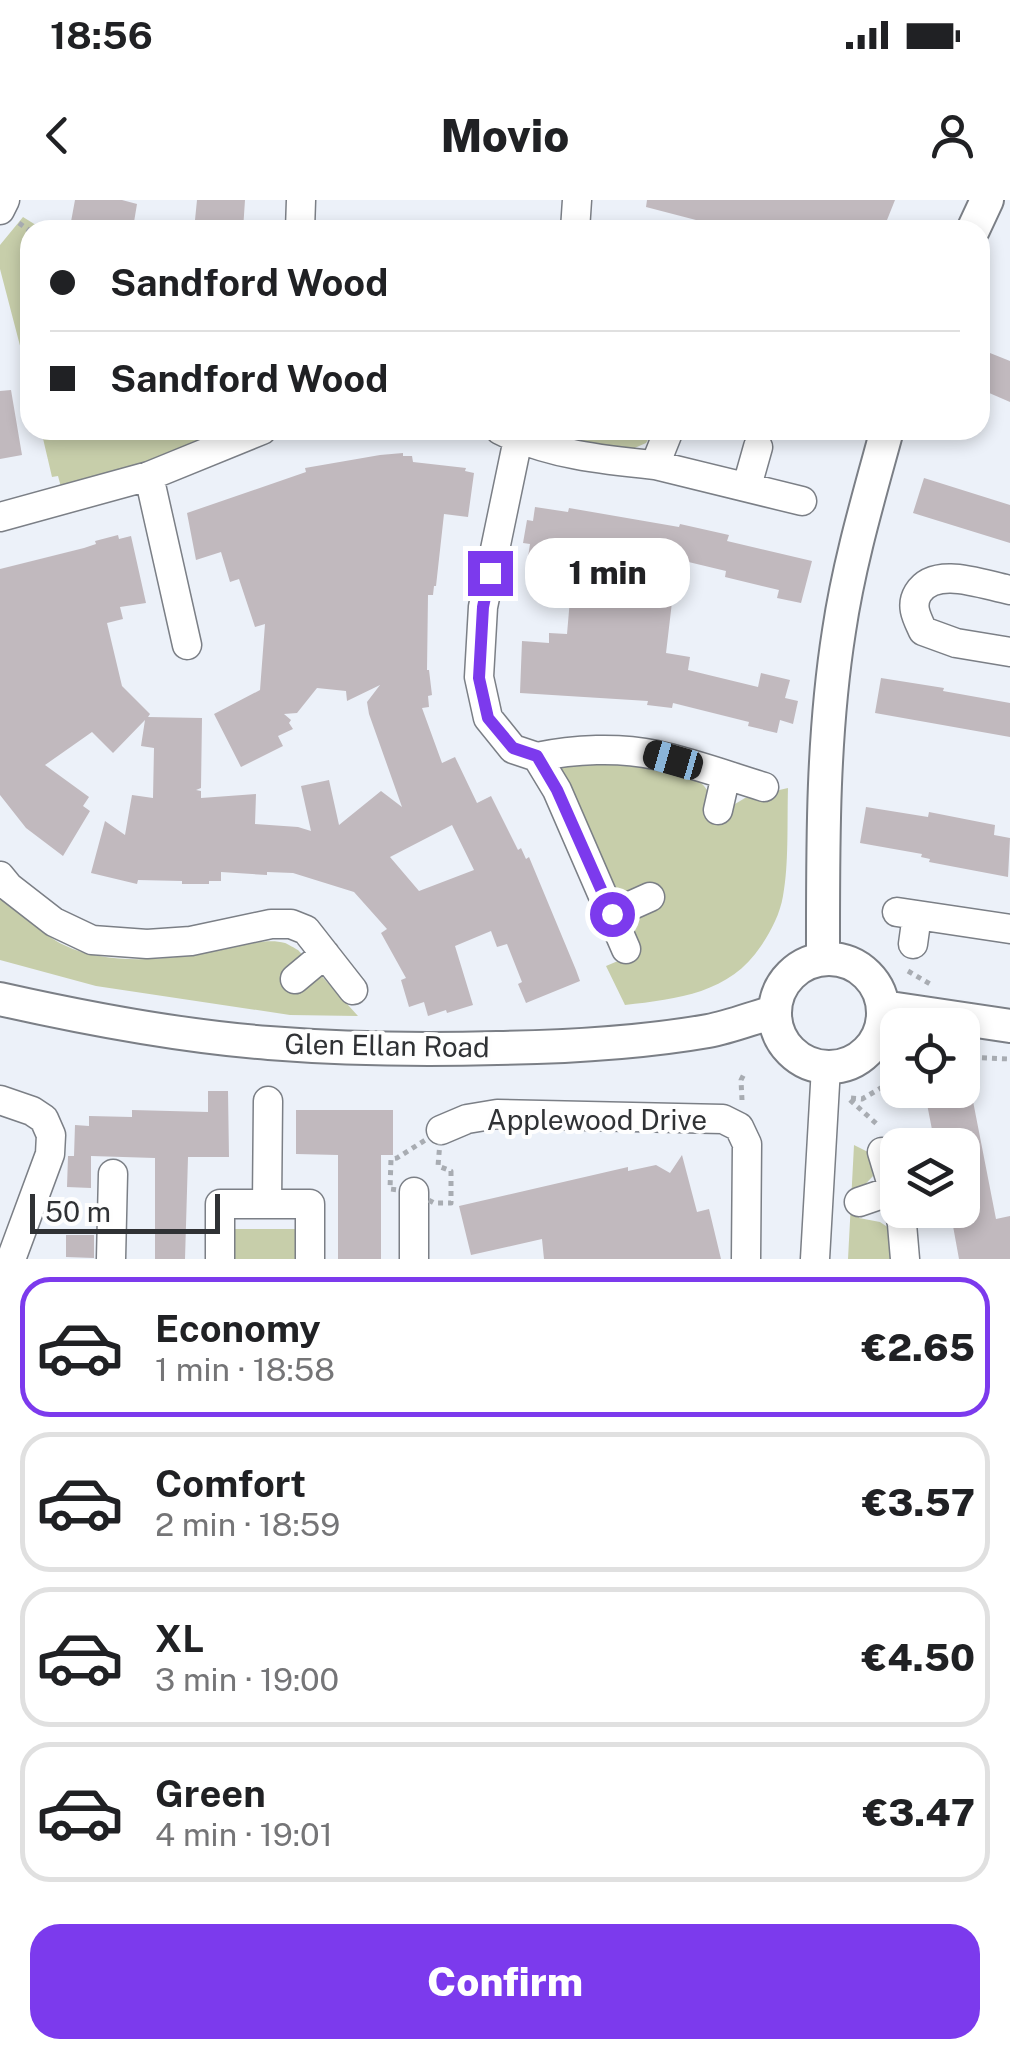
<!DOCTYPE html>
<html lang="en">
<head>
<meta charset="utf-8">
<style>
  :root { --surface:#fff; --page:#f2f2f2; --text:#202124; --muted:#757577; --line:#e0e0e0; --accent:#7c3aed }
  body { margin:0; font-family:"Public Sans",sans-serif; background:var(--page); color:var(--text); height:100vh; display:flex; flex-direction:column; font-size:38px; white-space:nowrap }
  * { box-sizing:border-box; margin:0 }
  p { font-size:32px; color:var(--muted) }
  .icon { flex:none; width:55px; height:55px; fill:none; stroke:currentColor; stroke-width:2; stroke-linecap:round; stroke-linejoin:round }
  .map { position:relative; height:1059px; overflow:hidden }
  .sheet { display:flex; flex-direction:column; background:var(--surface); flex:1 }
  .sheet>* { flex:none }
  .guide { position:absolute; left:20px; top:20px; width:970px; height:220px; border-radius:30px; box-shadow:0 5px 15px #0003; display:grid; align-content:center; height:220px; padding:0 30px; background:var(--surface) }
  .fabs { position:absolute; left:880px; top:808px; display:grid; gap:20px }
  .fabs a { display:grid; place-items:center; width:100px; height:100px; border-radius:20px; background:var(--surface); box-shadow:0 5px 15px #0003; font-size:50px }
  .scale { position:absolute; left:30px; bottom:25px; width:190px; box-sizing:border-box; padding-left:10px; border:5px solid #303235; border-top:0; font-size:28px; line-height:35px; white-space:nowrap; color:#303235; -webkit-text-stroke:8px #fefefe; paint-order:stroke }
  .end { position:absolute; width:45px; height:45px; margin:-22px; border:12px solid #7c3aed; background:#fff; box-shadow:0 0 0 5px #fff }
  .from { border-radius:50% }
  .bubble { position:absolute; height:70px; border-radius:30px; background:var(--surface); box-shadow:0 5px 15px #0003; font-size:32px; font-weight:800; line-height:70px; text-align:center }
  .car { position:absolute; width:30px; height:60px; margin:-30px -15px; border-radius:12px; box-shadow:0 0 8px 2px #0007; background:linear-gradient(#222 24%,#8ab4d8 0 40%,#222 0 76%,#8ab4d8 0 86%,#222 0) }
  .guide b { display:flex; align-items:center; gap:35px; height:95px; font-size:38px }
  .guide b+b { border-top:2px solid var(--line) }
  .guide i { width:25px; height:25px; background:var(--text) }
  ul { padding:18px 0 0; list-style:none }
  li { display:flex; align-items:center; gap:30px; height:140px; margin:0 20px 15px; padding:0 10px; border:5px solid var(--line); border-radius:30px }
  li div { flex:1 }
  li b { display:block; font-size:38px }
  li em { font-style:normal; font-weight:800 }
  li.on { border-color:var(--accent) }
  li>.icon { width:90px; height:90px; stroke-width:1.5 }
  .cta { display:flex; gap:20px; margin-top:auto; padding:20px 30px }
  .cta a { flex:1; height:115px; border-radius:30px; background:var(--accent); color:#fff; font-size:40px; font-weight:800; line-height:115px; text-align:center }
  .status { display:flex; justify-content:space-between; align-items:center; height:70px; padding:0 50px; background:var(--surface); direction:ltr }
  .status svg { height:28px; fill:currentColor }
  header { display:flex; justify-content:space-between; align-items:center; height:130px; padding:0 30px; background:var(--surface); font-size:45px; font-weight:800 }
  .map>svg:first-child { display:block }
</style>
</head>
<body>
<div class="status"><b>18:56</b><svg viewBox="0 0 49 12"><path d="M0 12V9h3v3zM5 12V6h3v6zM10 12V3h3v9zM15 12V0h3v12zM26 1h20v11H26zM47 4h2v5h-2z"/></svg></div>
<header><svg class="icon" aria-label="back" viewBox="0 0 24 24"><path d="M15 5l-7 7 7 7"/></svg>Movio<svg class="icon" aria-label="person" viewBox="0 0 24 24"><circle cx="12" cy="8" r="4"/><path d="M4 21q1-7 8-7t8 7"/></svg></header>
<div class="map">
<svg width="1010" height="1059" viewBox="0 0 1010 1059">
  <rect width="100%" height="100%" fill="#ecf1f9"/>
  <!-- green -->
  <path fill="#c7ceaa" d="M23 17 44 30H30V184L0 69V45Z
    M41 230H231L147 261 61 287 58 276 52 277Z
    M534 230H654L646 243 630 250 561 239Z
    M616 562C636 565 698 570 707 590 710 598 707 606 705 614L727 619 735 604 745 598 788 588C787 621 789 665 783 696 780 714 771 731 761 746 730 793 678 799 625 805L606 766 637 753 632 731 639 717 654 710 633 695 617 693 605 676 559 577 561 568 568 563Z
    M0 689C17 707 42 735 64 745 107 766 169 760 216 751 236 748 264 737 285 743 286 743 296 749 298 750L358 816 290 815 96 786 0 760Z
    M854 945 870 953 873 976 858 992 859 1018 880 1022 892 1030V1059H848Z
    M233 1029H297V1059H233Z"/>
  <!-- building -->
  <path fill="#c1b9be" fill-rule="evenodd" d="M75 0H122L137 4 134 22 118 20 117 30H86L70 27Z
    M197 0H245L243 30H194Z
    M647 0H895L883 30H718L719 26 646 7Z
    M980 149 1010 161V202L980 189Z
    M11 190 22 255 0 259V191Z
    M403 253V256H412L413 262 466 268 465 271 474 273 468 317 444 314 436 386H434L433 395H428L427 470H429L432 495 428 496 429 507 422 508 442 563 455 557 477 603 491 596 518 650 521 648 526 659 529 657 576 770 580 781 526 803 518 784 522 782 507 744 497 747 491 731 455 746 473 805 447 813 446 810 428 816 424 802 409 807 401 780 406 778 381 733 387 729 354 692 293 673 267 672V675L221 672V681H209V684H182V681L138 680 137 684 91 673 105 621 125 635 132 595 153 598 154 548 141 546 145 520 113 553 92 532 45 565 89 597 83 606 90 611 63 656 26 628 0 595V369L84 348 96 344 95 341 118 335 119 339 131 336 146 403 120 407 123 419 107 423 122 486 150 514 148 517 202 518 201 588 196 590 201 591V598L256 594 255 624 298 627 311 631 301 586 329 580 339 625 381 591 402 607 369 514 367 502 380 485 347 501 346 491 317 488 297 513 284 514 291 520 289 523 293 529 278 536 283 546 241 567 214 514 260 490 265 424 255 427 239 379 230 382 221 352 196 360 187 313 306 272 305 268 380 255ZM452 625 474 670 419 691 390 657Z
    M924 278 1010 305V343L913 313Z
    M535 307 568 312 569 308 679 327 680 324 729 335 727 341 812 361 801 403 777 398 779 390 725 377 726 371 676 359 667 401 672 402 666 453 690 457 688 470 758 487 761 473 790 480 785 498 798 501 793 524 780 520 777 533 748 526 749 522 673 503 672 508 647 505 648 501 520 493 522 441 549 443V433L567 434 572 376 526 370 530 344 523 343 527 320 533 321Z
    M881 478 944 488 943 491 1010 503V537L875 513Z
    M866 607 928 617 929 612 995 625 994 635 1010 638 1008 677 929 662 930 659 921 657 922 654 860 643Z
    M208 891H228L229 957H188L185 1059H155V958L91 956V988L67 987 68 956H86H74L75 925 89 926V916L132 917V910L208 912Z
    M972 896 996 1019 1010 1016V1059H959L953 1026 958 1025 956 1010H962V945H935L927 904Z
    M296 910H393V955H381V1059H338V955L296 954Z
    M682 955 697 1012 709 1009 721 1059H544L542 1039 471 1055 459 1006 628 967V971L656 965 670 973Z
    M66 1035H94V1058L66 1057Z"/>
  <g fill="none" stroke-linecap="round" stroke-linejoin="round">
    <!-- minor casing -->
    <g stroke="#7b7f86" stroke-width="31">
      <path id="minor" d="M0 10 5 0
        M300 30 301 0
        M575 30 577 0
        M500 230C547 254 603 260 655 265L669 230
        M518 239 483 407 479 477 488 518 513 549 537 557 557 590 626 749
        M655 265 802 301
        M149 276 187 445
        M747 286 758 247
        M0 317 149 276 262 230
        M1010 390C984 385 935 365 918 393 910 406 917 418 923 431L956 443 1010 452
        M537 557C574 549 619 547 656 555 693 563 728 576 764 587
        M718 610 726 575
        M0 676 9 687 54 722 92 740 147 744 191 741 271 724H291L306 730 353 790
        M897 712 1010 729
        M612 714 650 697
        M913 744 917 715
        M295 779 325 754
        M0 900 32 911 44 919 51 935 50 954 13 1054
        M441 930 467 919 497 914 723 919 739 927 747 944 746 1059
        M882 952 898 1005
        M859 1002 894 990
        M267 1004 268 901
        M899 1010 902 1024 905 1059
        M111 1059 113 974
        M220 1059V1004H310V1059
        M414 1059V992
        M815 1059 826 867"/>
    </g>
    <!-- tertiary casing -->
    <g stroke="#7b7f86" stroke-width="36">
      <path id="tertiary" d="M973 30 987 0
        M823 758C823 649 822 539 839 431 849 363 869 296 887 230
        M775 813a54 54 0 1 1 108 0a54 54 0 1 1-108 0Z
        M0 799C89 819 178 836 269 843 345 849 421 850 497 848 567 847 639 843 708 831 730 827 752 818 774 812
        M883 807 1010 826"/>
    </g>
    <!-- path -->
    <path stroke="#a8acb2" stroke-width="5" stroke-dasharray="5 5" stroke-linecap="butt" d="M19 23 30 31
      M908 771 930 784
      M962 857 1010 859
      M851 898 862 899 898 878
      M742 900 741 880 745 872
      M850 900 879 926
      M441 930 438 966 451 971V1003H434L414 992 390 989 391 959 397 958Z"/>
    <!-- minor -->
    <use href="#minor" stroke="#fff" stroke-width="28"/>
    <!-- tertiary -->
    <use href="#tertiary" stroke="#fff" stroke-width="32"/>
  </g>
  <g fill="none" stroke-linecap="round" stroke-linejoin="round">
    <!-- route -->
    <path stroke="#7c3aed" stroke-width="12" d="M490 373 483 407 479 478 488 518 513 548 537 556 557 590 612 714"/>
  </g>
  <g text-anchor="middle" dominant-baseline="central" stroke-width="8" stroke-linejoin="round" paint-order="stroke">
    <!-- street labels -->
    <g font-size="28" fill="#303235" stroke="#fefefe">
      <text transform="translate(387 845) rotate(1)">Glen Ellan Road</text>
      <text x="597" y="919">Applewood Drive</text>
    </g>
  </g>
</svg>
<div class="fabs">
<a><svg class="icon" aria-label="locate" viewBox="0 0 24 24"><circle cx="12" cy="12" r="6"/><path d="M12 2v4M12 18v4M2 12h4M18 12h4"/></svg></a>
<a><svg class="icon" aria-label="layers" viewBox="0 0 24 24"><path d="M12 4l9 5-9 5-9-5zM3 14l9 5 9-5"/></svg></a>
</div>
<div class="scale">50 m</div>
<i class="end from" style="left:612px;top:714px"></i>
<i class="end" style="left:490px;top:373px"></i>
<div class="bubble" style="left:525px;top:338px;width:165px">1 min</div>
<i class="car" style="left:673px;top:560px;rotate:286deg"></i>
<div class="guide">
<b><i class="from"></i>Sandford Wood</b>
<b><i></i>Sandford Wood</b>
</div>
</div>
<section class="sheet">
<ul>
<li class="on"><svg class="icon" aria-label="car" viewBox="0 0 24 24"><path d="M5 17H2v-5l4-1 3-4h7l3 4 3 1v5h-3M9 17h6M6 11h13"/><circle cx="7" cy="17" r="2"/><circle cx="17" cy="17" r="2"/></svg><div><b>Economy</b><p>1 min · 18:58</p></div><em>€2.65</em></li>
<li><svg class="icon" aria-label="car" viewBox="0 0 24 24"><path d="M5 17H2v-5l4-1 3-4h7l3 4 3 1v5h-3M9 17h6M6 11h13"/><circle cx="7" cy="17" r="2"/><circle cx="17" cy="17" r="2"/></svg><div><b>Comfort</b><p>2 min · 18:59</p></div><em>€3.57</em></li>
<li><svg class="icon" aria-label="car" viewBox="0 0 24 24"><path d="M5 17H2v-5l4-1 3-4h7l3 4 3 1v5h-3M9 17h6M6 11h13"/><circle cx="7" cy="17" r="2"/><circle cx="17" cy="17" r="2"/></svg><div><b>XL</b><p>3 min · 19:00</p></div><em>€4.50</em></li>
<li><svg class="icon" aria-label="car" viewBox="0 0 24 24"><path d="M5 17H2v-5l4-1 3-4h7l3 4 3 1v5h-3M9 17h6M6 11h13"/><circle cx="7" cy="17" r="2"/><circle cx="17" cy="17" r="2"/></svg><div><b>Green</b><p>4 min · 19:01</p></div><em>€3.47</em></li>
</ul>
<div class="cta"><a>Confirm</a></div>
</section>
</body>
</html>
